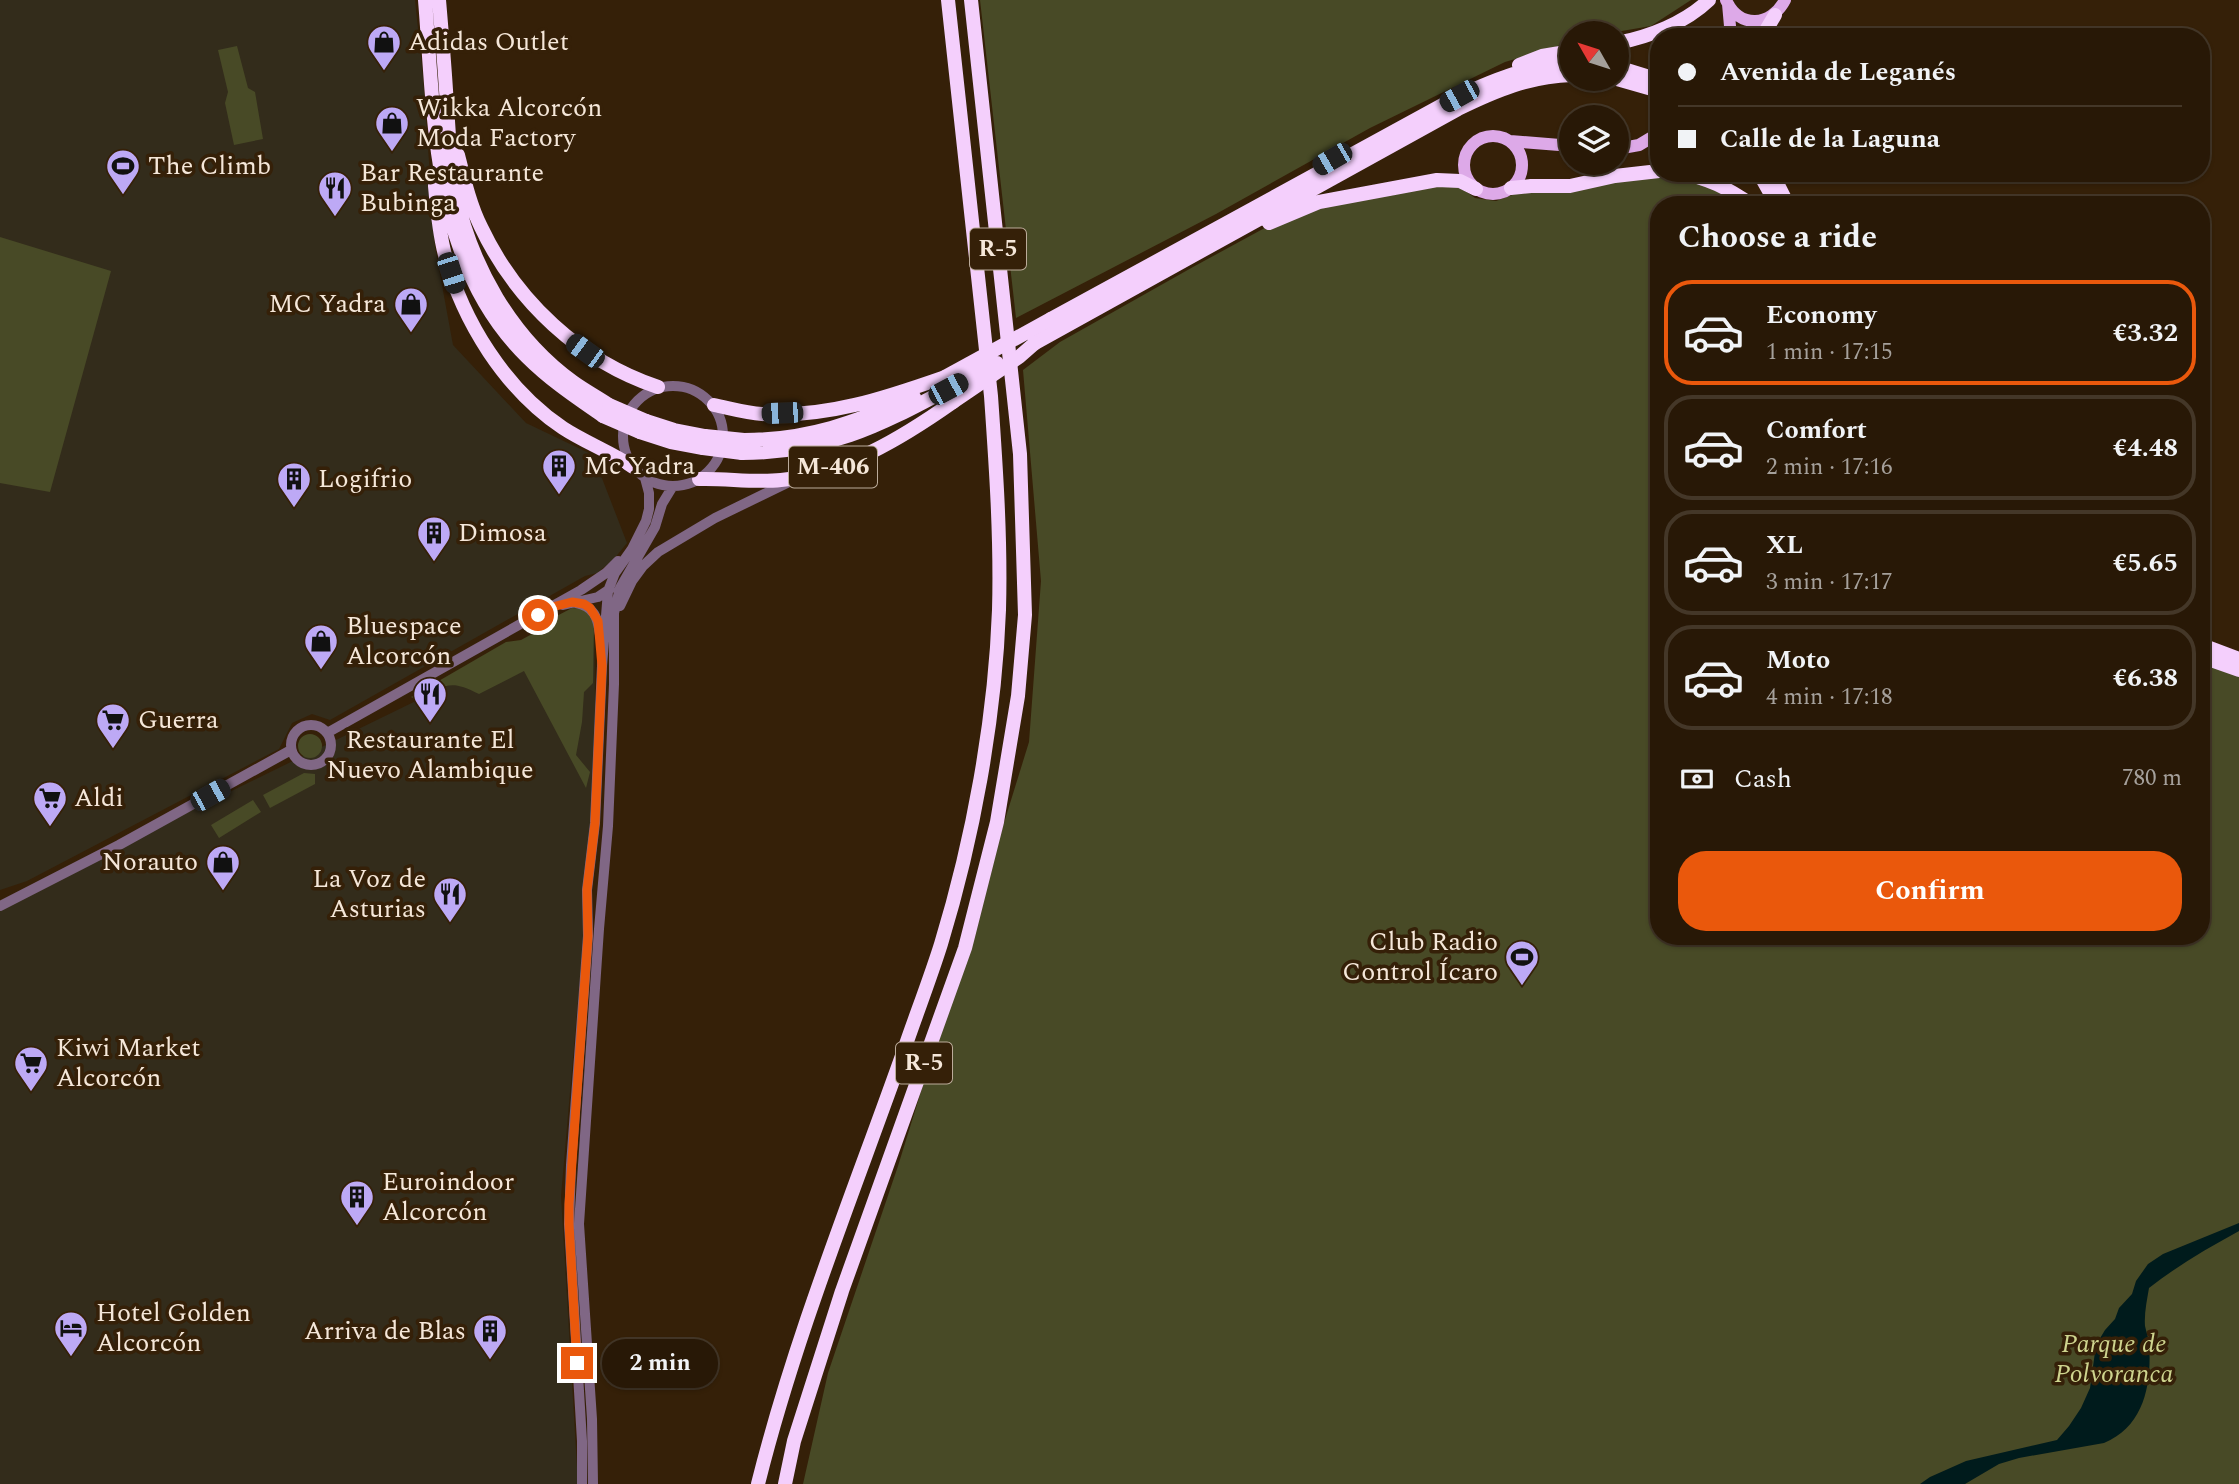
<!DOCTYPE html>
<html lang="en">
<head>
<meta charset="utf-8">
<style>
  :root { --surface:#281806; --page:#302110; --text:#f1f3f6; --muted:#a5a09b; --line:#443728; --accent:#ea580c }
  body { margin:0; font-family:Spectral,serif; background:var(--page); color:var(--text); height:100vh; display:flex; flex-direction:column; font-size:26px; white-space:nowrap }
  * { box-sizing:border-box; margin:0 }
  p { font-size:23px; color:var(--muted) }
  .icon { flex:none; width:38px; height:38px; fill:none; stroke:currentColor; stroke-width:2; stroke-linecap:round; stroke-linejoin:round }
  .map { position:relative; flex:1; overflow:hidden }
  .details { position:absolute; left:1650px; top:196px; width:560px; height:749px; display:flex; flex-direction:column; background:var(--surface); border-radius:28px; box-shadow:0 2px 5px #0004,0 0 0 2px var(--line) }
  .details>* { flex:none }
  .hud { position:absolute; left:1650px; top:28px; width:560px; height:154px; border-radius:28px; box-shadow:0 2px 5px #0004,0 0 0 2px var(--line); display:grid; align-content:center; height:154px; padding:0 28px; background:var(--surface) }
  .needle { width:46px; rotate:309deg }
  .buttons { position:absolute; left:1559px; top:21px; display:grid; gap:14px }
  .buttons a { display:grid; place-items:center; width:70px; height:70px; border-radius:50%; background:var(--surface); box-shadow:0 2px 5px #0004,0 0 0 2px var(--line); font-size:35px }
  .end { position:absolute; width:32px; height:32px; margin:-16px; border:9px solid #ea580c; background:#fff; box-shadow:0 0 0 4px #fff }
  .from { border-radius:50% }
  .bubble { position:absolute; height:49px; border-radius:24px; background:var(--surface); box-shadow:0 2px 5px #0004,0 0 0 2px var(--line); font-size:23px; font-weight:700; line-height:49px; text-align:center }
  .car { position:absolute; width:21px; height:42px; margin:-21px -10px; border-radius:9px; box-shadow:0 0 5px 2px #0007; background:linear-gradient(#222 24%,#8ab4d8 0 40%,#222 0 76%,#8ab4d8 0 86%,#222 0) }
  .hud b { display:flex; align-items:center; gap:24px; height:66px; font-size:26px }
  .hud b+b { border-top:2px solid var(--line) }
  .hud i { width:18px; height:18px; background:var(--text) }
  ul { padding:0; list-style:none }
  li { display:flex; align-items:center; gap:21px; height:105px; margin:0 14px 10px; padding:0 14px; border:4px solid var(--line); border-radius:28px }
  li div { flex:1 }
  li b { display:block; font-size:26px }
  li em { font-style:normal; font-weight:700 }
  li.active { border-color:var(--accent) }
  li>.icon { width:63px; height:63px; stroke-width:1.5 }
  h2 { padding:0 28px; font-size:32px; line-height:84px }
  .pay { display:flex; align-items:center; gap:18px; height:77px; padding:0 28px; font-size:26px }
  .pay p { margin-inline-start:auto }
  .action { display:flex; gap:14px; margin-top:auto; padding:14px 28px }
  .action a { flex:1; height:80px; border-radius:28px; background:var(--accent); color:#fff; font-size:28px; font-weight:700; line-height:80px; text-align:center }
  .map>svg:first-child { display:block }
</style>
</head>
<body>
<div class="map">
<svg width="2239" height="1484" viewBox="0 0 2239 1484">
  <rect width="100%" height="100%" fill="#352008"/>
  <!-- industrial -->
  <path fill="#332c1b" d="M0 0H415L423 77 435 247 453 345 526 423 593 455 627 543 614 559 597 573 585 576 330 720 312 714 292 723 279 749 27 881 0 890Z
    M594 614 596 792 561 1196 578 1484H0V904Z"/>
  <!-- green -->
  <path fill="#484a26" d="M980 0H1691L1651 26 1610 33H1572L1571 42 1505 62 1370 128 1216 214 1016 318Z
    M237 46 248 88 255 92 263 139 234 145 225 103 228 92 218 50Z
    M1645 175C1686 175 1711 182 1745 205H1659V936H2202V657L2239 672V1484H803L828 1373 898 1166 1029 742 1041 581 1023 370 1060 342 1193 267 1272 224 1315 207 1435 184 1460 187 1475 198 1496 201 1529 189Z
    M0 237 111 271 50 492 0 483Z
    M572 608 585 609 594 620 593 683 584 692 582 722 576 755 590 772 586 788 524 671 479 694C448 678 446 686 417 700L411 697 506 642 521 640 543 628 551 619Z
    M298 746a12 12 0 1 1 24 0a12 12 0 1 1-24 0Z
    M304 773 315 774V784L270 808 263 795Z
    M253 800 261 812 219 838 211 825Z"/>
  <!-- water -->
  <path fill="#001b1c" d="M2239 1223V1231C2208 1248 2177 1266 2149 1288 2147 1300 2144 1314 2145 1326 2146 1331 2148 1336 2149 1342 2152 1383 2145 1426 2104 1443L2019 1458 1999 1464 1965 1484H1920L1930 1477 1966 1461 2057 1440 2069 1426 2081 1408 2090 1388 2096 1345 2105 1330 2115 1319 2119 1308 2132 1294 2136 1281 2148 1264 2163 1254Z"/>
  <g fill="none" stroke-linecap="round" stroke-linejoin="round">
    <!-- minor -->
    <path stroke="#806785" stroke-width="10" d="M623 436a50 50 0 1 1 100 0a50 50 0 1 1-100 0Z
      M576 603C594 606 598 618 600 635
      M563 605 598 597 610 589
      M620 606 632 581 643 566 658 552 715 518 787 483
      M291 745a20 20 0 1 1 40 0a20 20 0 1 1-40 0Z
      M327 733 581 590 606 573 618 561
      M0 906 119 845 291 750
      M582 1484V1441L569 1224 571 1165 588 936 587 890 595 823 602 666 608 591 615 573 632 549 646 521 649 509V493L645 478
      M593 1484 592 1419 579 1224 599 929 608 826 614 684V613L620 588 655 527 662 504 673 486"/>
    <!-- major -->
    <path stroke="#dda9e8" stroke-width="12" d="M1726 0C1739 29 1771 27 1785 0
      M1727 37 1730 26 1728 4
      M1464 165a29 29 0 1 1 58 0a29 29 0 1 1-58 0Z
      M1510 141 1572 146
      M1617 149 1639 145 1659 133"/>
    <!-- highway -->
    <path stroke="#f4cffc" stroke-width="14" d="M425 0C435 123 432 264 527 357 550 380 577 398 603 416
      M439 0C442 35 445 71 447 106 449 134 450 164 455 191 471 266 511 337 573 382 584 390 597 397 609 405
      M1762 37 1775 15
      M1617 43C1649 37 1685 23 1709 0
      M1519 65 1542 56 1572 51
      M1617 67 1659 80
      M1617 79 1659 91
      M458 155C464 179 470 205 481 227 516 301 580 361 658 387
      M1679 173C1707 177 1729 189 1752 205
      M1759 173 1777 205
      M1772 173 1788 205
      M435 186C437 209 439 233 445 255 463 322 505 389 563 428 586 443 611 452 633 467
      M1511 188 1531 186H1570L1615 176 1659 171
      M1269 223 1319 202 1437 180 1460 181 1476 189
      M1051 319 1459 96C1499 78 1527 66 1572 64
      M1035 343 1458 109C1495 91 1530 76 1572 75
      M714 405C729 408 746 413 762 414 826 418 885 398 945 377
      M646 421 674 430 705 436
      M640 432 671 442 703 448
      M744 440C808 440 856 422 914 397
      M742 453C825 453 878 427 948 389
      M699 479C726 478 754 483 781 480 844 473 902 438 953 402
      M2202 645 2239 659
      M2202 657 2239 670
      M758 1484C795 1336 853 1194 904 1050 916 1015 930 979 941 944 973 839 995 720 999 610 1001 539 996 467 991 396L948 0
      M785 1484 794 1441 842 1291 965 948 997 822 1018 696 1025 615 1020 454 971 0"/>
    <!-- highway-bridge -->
    <path stroke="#f4cffc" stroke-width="14" d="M945 377 1051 319
      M948 389 997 363
      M953 402 1019 357 1035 343
      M609 405 646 421
      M603 416 640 432
      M705 436 744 440
      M703 448 742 453"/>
  </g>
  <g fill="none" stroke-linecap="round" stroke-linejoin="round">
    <!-- route -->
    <path stroke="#ea580c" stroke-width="9" d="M538 615 552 607 572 602 584 604 590 608 598 621 602 666 595 823 587 890 588 936 569 1204V1224L577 1363"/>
  </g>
  <!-- icons -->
  <defs>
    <g id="shop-pin" transform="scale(1.75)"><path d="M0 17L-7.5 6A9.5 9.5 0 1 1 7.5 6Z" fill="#bda9f5" stroke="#352008"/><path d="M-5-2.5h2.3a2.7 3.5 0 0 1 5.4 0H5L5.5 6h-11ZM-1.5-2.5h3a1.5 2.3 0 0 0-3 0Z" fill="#111"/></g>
    <g id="stadium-pin" transform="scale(1.75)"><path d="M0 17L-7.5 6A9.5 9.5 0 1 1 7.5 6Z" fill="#bda9f5" stroke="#352008"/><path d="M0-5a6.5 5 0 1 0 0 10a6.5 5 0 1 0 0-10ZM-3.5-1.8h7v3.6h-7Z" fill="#111"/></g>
    <g id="restaurant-pin" transform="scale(1.75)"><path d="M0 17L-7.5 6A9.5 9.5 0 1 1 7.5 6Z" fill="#bda9f5" stroke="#352008"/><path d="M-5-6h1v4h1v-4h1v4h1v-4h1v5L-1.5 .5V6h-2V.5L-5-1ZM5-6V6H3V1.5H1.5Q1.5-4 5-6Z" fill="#111"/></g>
    <g id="building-pin" transform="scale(1.75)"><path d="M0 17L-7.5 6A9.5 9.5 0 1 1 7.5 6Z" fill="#bda9f5" stroke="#352008"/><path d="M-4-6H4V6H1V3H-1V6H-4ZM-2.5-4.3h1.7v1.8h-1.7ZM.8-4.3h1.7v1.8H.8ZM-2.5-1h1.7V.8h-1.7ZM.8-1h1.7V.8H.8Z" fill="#111"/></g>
    <g id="supermarket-pin" transform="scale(1.75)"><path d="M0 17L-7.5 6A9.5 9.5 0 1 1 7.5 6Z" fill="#bda9f5" stroke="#352008"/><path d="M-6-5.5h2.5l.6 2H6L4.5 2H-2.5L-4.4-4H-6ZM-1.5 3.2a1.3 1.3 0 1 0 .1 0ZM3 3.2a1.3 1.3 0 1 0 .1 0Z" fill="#111"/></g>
    <g id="hotel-pin" transform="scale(1.75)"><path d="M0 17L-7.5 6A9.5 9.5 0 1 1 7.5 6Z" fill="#bda9f5" stroke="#352008"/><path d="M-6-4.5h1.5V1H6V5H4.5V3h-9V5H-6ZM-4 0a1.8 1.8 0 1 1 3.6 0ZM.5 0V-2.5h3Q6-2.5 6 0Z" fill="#111"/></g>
  </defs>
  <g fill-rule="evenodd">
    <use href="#shop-pin" x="384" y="42"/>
    <use href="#shop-pin" x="392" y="123"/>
    <use href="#stadium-pin" x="123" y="166"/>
    <use href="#restaurant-pin" x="335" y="188"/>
    <use href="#shop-pin" x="411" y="304"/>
    <use href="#building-pin" x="559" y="466"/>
    <use href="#building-pin" x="294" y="479"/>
    <use href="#building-pin" x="434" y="533"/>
    <use href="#shop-pin" x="321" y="641"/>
    <use href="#restaurant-pin" x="430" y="694"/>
    <use href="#supermarket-pin" x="113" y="720"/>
    <use href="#supermarket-pin" x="50" y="798"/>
    <use href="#shop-pin" x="223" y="862"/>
    <use href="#restaurant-pin" x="450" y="894"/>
    <use href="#stadium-pin" x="1522" y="957"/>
    <use href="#supermarket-pin" x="31" y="1063"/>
    <use href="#building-pin" x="357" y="1197"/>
    <use href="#hotel-pin" x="71" y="1328"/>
    <use href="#building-pin" x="490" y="1331"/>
  </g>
  <g text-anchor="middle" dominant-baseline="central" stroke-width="7" stroke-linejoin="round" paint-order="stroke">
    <!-- shield labels -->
    <g fill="#352008" stroke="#bbab9a" stroke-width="2">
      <rect x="970" y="228.5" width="56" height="41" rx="5"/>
      <rect x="789" y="446.5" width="88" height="41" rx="5"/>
      <rect x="896" y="1042.5" width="56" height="41" rx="5"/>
    </g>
    <g font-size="24" font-weight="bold" fill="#f5e7d9">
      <text x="998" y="249">R-5</text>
      <text x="833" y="467">M-406</text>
      <text x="924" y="1063">R-5</text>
    </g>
    <!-- poi labels -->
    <g font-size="26" fill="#f5e7d9" stroke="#352008" text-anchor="start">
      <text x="408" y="42">Adidas Outlet</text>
      <text x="416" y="108">Wikka Alcorcón<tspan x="416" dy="30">Moda Factory</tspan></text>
      <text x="148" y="166">The Climb</text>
      <text x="360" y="173">Bar Restaurante<tspan x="360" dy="30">Bubinga</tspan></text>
      <text x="386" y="304" text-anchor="end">MC Yadra</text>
      <text x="584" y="466">Mc Yadra</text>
      <text x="318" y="479">Logifrio</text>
      <text x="458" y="533">Dimosa</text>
      <text x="346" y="626">Bluespace<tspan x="346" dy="30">Alcorcón</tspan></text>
      <text x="138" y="720">Guerra</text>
      <text x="430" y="740" text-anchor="middle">Restaurante El<tspan x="430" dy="30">Nuevo Alambique</tspan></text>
      <text x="74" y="798">Aldi</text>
      <text x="198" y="862" text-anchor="end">Norauto</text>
      <text x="426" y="879" text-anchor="end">La Voz de<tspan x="426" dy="30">Asturias</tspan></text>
      <text x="1498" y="942" text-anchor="end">Club Radio<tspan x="1498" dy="30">Control Ícaro</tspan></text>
      <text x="56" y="1048">Kiwi Market<tspan x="56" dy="30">Alcorcón</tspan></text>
      <text x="382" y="1182">Euroindoor<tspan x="382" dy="30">Alcorcón</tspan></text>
      <text x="96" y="1313">Hotel Golden<tspan x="96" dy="30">Alcorcón</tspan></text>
      <text x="466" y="1331" text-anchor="end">Arriva de Blas</text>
    </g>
    <!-- park labels -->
    <g font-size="26" font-style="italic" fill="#ced48e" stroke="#352008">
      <text x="2114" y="1344">Parque de<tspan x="2114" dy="30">Polvoranca</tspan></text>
    </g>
  </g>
</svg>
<div class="buttons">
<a><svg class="needle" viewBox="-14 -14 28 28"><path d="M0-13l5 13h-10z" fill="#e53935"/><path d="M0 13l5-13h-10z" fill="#a5a09b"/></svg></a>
<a><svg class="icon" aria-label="layers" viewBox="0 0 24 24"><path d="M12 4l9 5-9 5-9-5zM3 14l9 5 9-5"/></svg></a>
</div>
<i class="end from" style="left:538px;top:615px"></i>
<i class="end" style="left:577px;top:1363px"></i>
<div class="bubble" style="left:602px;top:1339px;width:116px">2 min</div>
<i class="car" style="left:1459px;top:96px;rotate:241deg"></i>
<i class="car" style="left:1332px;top:159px;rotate:240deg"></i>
<i class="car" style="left:451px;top:273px;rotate:162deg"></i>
<i class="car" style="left:585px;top:351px;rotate:306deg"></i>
<i class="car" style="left:948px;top:389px;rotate:62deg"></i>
<i class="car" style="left:782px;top:413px;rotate:268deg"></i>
<i class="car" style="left:210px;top:795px;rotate:61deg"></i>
<div class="hud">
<b><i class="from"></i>Avenida de Leganés</b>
<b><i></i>Calle de la Laguna</b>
</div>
<section class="details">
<h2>Choose a ride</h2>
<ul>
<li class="active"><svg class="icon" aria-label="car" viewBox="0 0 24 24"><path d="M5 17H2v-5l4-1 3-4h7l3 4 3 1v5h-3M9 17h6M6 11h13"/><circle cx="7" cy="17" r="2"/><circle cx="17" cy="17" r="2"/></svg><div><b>Economy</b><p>1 min · 17:15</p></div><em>€3.32</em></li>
<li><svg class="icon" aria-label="car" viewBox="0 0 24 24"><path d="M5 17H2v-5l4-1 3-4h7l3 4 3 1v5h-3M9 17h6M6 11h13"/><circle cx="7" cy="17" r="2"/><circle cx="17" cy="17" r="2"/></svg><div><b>Comfort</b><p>2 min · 17:16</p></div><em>€4.48</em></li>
<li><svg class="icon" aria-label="car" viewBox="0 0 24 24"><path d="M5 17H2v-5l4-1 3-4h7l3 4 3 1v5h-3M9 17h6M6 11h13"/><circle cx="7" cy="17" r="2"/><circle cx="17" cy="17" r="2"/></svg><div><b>XL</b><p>3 min · 17:17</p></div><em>€5.65</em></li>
<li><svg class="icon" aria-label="car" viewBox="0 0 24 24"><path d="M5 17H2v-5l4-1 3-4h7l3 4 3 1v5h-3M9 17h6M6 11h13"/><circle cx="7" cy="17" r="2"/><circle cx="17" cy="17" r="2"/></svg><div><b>Moto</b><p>4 min · 17:18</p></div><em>€6.38</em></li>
</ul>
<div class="pay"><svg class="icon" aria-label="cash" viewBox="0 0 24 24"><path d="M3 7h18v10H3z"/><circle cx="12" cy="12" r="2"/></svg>Cash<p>780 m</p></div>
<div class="action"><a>Confirm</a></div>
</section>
</div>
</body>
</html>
